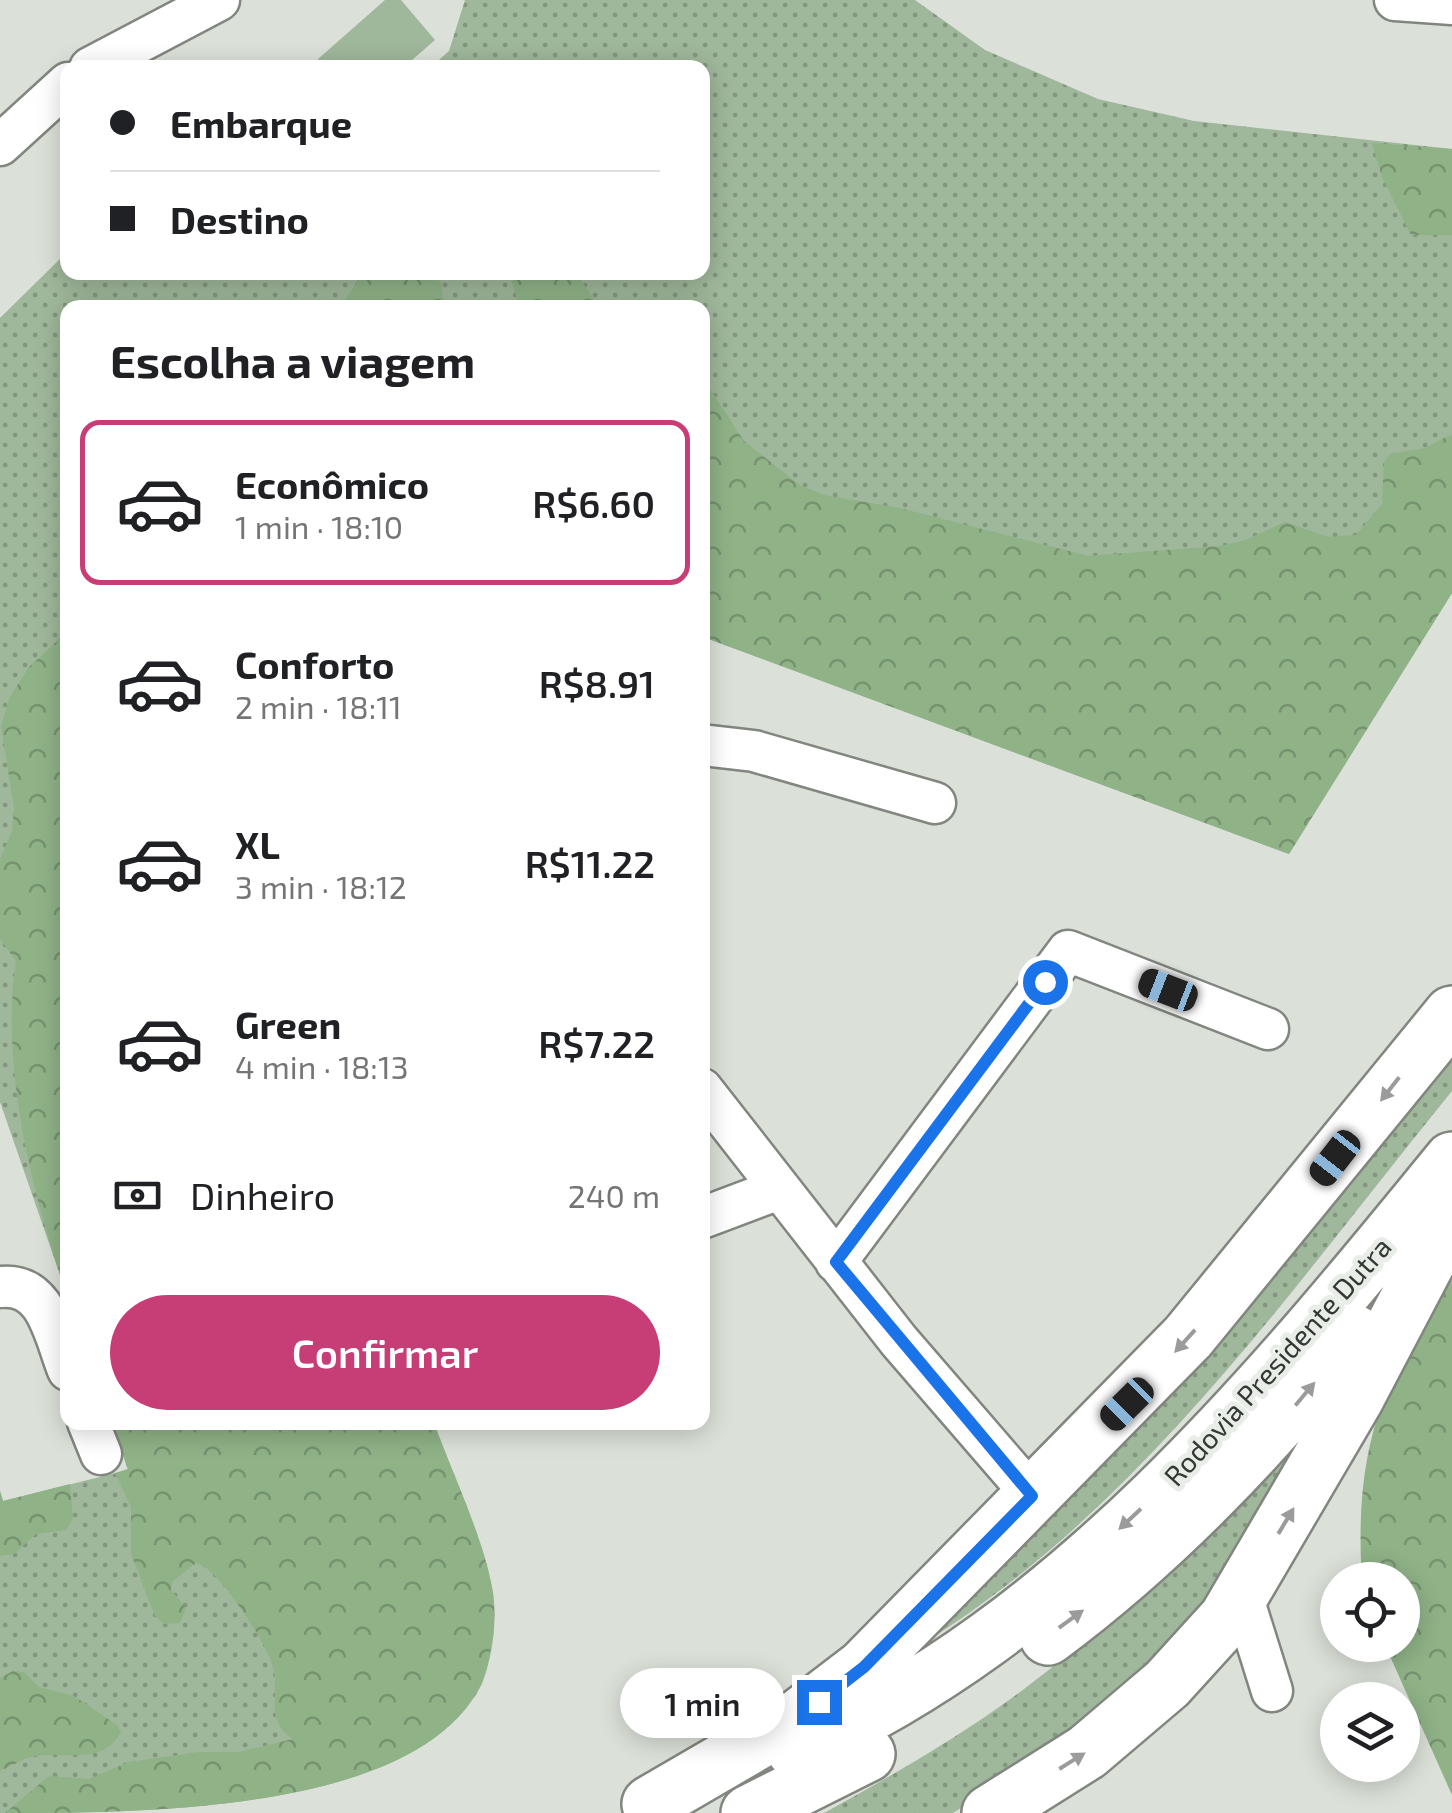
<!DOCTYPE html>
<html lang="pt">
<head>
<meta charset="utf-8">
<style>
  :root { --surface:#fff; --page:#f6f6f6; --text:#202124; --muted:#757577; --line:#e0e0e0; --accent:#c73d75 }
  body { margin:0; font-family:"Exo 2",sans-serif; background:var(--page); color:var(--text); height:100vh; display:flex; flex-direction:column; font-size:38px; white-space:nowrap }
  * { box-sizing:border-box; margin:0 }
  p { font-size:32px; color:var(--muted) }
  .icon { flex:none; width:55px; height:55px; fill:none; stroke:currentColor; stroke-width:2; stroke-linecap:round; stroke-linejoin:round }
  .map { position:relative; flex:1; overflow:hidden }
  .sheet { position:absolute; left:60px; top:300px; width:650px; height:1130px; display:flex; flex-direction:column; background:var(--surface); border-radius:20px; box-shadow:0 5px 25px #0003 }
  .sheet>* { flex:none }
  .top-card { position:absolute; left:60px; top:60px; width:650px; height:220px; border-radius:20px; box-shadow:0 5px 25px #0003; display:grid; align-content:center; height:220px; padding:0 50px; background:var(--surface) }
  .buttons { position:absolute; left:1320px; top:1562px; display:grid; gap:20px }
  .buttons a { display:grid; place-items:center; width:100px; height:100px; border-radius:50%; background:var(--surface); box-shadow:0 5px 25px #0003; font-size:50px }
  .end { position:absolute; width:45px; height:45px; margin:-22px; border:12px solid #1a73e8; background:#fff; box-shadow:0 0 0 5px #fff }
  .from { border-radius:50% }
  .bubble { position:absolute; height:70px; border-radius:35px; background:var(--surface); box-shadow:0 5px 25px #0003; font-size:32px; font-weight:600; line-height:70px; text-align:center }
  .car { position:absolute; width:30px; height:60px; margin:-30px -15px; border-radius:12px; box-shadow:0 0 8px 2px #0007; background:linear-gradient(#222 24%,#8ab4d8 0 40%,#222 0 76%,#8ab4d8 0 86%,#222 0) }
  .top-card b { display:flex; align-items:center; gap:35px; height:95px; font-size:38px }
  .top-card b+b { border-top:2px solid var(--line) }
  .top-card i { width:25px; height:25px; background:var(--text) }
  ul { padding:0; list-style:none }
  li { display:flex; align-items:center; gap:30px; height:165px; margin:0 20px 15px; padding:0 30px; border:5px solid transparent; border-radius:20px }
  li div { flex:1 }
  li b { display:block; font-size:38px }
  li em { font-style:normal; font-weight:600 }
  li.selected { border-color:var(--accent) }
  li>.icon { width:90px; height:90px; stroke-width:1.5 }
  h2 { padding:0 50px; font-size:45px; line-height:120px }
  .pay { display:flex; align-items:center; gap:25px; height:110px; padding:0 50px; font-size:38px }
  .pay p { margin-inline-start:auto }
  .button { display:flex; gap:20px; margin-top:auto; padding:20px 50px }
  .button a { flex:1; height:115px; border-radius:60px; background:var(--accent); color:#fff; font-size:40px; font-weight:600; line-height:115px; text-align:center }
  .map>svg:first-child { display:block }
</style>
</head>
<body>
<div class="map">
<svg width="1452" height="1813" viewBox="0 0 1452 1813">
  <defs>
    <pattern id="grass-dots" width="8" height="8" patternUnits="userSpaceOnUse" patternTransform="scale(2.5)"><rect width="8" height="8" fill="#9fb79a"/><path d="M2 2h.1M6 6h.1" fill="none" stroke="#82967e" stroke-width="1.8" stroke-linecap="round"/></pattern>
    <pattern id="forest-crowns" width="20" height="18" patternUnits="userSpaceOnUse" patternTransform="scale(2.5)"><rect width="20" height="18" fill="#8fb287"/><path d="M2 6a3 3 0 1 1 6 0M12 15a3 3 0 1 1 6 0" fill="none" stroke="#76926f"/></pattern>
  </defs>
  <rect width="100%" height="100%" fill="#dbe1d9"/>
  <!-- grass -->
  <path fill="url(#grass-dots)" d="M465 0H915L985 50 1098 99 1194 121 1452 149V593L1289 854 703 637 702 308H68L67 1295 0 1102V318L67 252 68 272H702V68L431 67 449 51Z
    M1452 1045V1091C1281 1301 1120 1539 876 1671Z
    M1352 1373 1195 1621 1120 1691 1024 1767 953 1813H824C893 1775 961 1736 1024 1689 1144 1599 1246 1479 1352 1373Z
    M112 1423H434C452 1472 483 1537 492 1587 498 1617 493 1656 482 1684 417 1813 143 1813 0 1813V1491L3 1501 128 1470Z"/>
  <!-- forest -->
  <path fill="url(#forest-crowns)" d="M1372 143 1452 149V235H1411L1382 177Z
    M363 273H432L441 283 445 307H340Z
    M509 273H576L599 307H515L517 299Z
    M703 378 744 441 800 485 824 495 900 508 1088 556 1219 546 1243 541 1285 522 1328 537 1356 535 1382 504 1384 463 1390 454 1425 448 1452 434V593L1289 854 703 637Z
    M67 632V1295C32 1195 0 1067 16 961L0 939V860L12 831 14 808 1 726 10 697 29 667Z
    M1452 1280V1795L1385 1645H1402V1580H1362C1354 1459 1378 1377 1452 1280Z
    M112 1423H434C451 1470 484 1541 492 1588 497 1614 493 1645 486 1671 439 1813 145 1813 5 1813L49 1776 89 1779 129 1762 199 1752H239L293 1739C261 1718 283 1692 271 1661 264 1640 216 1565 196 1563L172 1582 171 1590 186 1608 180 1623 164 1624 155 1616 131 1554V1507L115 1473 128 1469Z
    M70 1484 73 1519 66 1530 36 1534 14 1554 0 1556V1491L3 1501Z
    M13 1671 24 1672 39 1687 74 1696 117 1725 121 1732C101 1768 64 1749 30 1757 20 1760 10 1767 0 1771V1678Z"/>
  <!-- pitch -->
  <path fill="#9fb79a" d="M385 0H401L435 40 404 67H326L318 59Z"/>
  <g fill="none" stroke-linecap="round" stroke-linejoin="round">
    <!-- minor casing -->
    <g stroke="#81867f" stroke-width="45">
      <path id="minor" d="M1395 0 1452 4
        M90 68 219 0
        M0 145 68 83
        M702 745 754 751 935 803
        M702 1089 899 1341 1033 1496
        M702 1218 779 1189
        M836 1262 1068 951 1268 1029
        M0 1287C47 1282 54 1335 68 1370
        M88 1422 101 1454
        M1242 1595 1272 1691"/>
    </g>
    <!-- highway casing -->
    <g stroke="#81867f" stroke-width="60">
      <path id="highway" d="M1048 1637C1165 1550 1263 1446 1355 1333
        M795 1751C1069 1629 1267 1387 1452 1160
        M650 1804 796 1719 864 1667 1188 1337 1452 1014
        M749 1813 867 1754
        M990 1813 1087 1752 1167 1684 1227 1618 1356 1398 1452 1215"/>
    </g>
    <!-- minor -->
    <use href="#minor" stroke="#fff" stroke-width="40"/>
    <!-- highway -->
    <use href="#highway" stroke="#fff" stroke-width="55"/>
  </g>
  <!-- one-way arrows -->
  <defs><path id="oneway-solid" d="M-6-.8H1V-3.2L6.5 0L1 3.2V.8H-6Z" transform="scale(2.5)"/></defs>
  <g fill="#9a9b9a">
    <use href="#oneway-solid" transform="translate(1390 1089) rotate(128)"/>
    <use href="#oneway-solid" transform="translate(1185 1341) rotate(132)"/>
    <use href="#oneway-solid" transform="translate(1305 1394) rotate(-50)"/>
    <use href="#oneway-solid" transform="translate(1130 1519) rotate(137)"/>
    <use href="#oneway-solid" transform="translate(1286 1521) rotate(-59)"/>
    <use href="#oneway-solid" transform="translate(1071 1619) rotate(-36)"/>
    <use href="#oneway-solid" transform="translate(1072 1761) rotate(-32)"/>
  </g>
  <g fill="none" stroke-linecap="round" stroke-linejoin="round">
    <!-- route -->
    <path stroke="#1a73e8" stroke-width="12" d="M819 1702 864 1667 1032 1496 836 1262 1045 982"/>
  </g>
  <g text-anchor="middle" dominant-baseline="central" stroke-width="10" stroke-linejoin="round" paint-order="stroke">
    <!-- street labels -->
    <g font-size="28" fill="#343734" stroke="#e8eee7">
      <text transform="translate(1277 1361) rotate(-48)">Rodovia Presidente Dutra</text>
    </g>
  </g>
</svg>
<div class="buttons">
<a><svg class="icon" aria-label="locate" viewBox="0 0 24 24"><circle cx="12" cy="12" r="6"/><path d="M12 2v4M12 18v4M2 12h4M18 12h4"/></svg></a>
<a><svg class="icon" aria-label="layers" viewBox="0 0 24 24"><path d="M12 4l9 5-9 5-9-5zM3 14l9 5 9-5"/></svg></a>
</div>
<i class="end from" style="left:1045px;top:982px"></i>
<i class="end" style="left:819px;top:1702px"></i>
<div class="bubble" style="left:620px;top:1668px;width:165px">1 min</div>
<i class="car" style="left:1168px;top:990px;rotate:291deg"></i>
<i class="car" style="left:1335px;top:1158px;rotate:218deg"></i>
<i class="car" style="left:1127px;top:1404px;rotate:225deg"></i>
<div class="top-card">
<b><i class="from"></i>Embarque</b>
<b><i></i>Destino</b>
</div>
<section class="sheet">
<h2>Escolha a viagem</h2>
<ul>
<li class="selected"><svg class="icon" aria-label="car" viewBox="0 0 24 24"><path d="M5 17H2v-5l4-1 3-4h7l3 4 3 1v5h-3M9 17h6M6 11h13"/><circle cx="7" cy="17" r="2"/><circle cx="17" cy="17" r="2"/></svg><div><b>Econômico</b><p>1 min · 18:10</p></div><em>R$6.60</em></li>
<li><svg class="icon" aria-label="car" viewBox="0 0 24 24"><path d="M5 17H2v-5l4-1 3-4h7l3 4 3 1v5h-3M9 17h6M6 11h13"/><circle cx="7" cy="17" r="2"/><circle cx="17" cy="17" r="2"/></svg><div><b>Conforto</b><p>2 min · 18:11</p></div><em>R$8.91</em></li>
<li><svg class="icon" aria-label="car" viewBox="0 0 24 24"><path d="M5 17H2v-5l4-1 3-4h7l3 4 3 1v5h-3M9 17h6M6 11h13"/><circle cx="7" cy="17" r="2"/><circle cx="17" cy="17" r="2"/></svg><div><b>XL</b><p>3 min · 18:12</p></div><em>R$11.22</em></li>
<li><svg class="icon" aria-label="car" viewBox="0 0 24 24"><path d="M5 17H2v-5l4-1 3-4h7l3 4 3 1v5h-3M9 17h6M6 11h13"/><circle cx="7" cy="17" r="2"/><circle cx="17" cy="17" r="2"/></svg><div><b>Green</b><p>4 min · 18:13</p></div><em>R$7.22</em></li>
</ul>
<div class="pay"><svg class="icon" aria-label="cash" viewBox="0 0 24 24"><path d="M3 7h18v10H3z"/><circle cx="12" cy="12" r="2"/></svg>Dinheiro<p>240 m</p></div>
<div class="button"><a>Confirmar</a></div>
</section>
</div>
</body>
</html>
